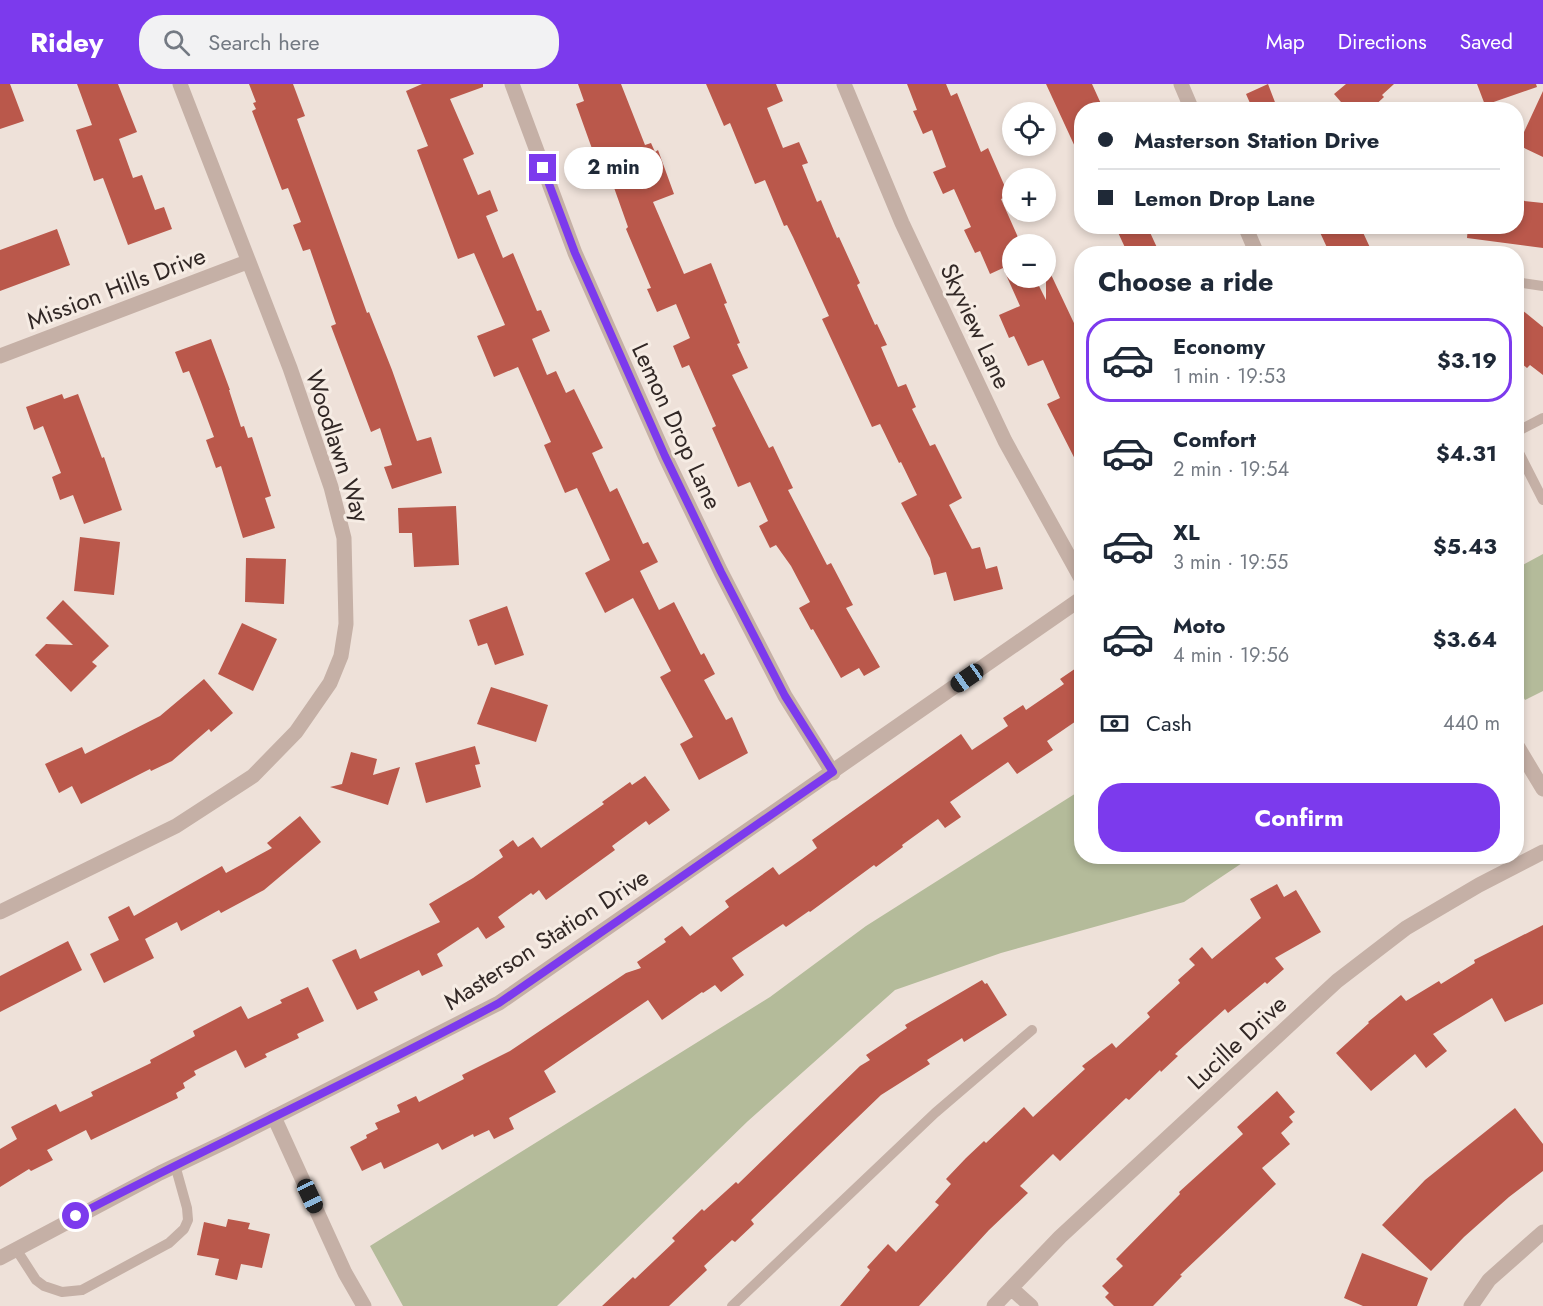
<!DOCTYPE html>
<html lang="en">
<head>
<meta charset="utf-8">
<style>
  :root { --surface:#fff; --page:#f2f2f3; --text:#1f2937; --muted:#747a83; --line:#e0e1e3; --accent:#7c3aed }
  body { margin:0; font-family:Jost,sans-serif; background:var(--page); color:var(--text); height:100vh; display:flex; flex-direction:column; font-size:22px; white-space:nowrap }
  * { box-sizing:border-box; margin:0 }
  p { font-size:20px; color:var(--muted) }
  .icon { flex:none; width:33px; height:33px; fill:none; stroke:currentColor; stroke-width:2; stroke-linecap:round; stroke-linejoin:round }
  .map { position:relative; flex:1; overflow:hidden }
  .details { position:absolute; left:1074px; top:162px; width:450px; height:618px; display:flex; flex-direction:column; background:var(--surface); border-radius:24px; box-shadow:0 3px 9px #0003 }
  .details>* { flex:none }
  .banner { position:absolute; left:1074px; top:18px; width:450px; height:132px; border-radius:24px; box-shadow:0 3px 9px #0003; display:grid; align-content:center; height:132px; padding:0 24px; background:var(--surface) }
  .buttons { position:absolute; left:1002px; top:18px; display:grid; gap:12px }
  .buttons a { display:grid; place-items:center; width:54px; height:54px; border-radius:50%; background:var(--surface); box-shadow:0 3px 9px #0003; font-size:30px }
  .end { position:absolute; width:27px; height:27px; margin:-14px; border:8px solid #7c3aed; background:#fff; box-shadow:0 0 0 3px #fff }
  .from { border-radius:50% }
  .bubble { position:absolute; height:42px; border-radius:21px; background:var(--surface); box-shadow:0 3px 9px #0003; font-size:20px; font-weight:700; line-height:42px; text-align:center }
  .car { position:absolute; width:18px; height:36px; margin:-18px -9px; border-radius:8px; box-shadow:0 0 4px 2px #0007; background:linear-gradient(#222 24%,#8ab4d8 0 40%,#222 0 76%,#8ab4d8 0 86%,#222 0) }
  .banner b { display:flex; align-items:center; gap:21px; height:57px; font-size:22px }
  .banner b+b { border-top:2px solid var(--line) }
  .banner i { width:15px; height:15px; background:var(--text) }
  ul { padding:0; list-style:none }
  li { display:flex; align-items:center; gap:18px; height:84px; margin:0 12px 9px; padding:0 12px; border:3px solid transparent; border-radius:24px }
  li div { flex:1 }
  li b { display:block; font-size:22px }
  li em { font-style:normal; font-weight:700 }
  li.on { border-color:var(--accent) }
  li>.icon { width:54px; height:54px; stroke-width:1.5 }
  h2 { padding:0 24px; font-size:27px; line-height:72px }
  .pay { display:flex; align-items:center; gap:15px; height:66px; padding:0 24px; font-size:22px }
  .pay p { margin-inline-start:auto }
  .primary-button { display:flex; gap:12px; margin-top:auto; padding:12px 24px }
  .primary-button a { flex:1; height:69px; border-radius:24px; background:var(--accent); color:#fff; font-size:24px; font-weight:700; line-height:69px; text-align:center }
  header { display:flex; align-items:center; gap:36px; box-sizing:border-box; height:84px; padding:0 30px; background:var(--accent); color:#fff }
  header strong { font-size:28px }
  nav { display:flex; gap:33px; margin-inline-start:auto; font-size:21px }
  .search { width:420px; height:54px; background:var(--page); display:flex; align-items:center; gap:15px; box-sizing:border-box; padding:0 21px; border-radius:24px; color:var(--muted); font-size:22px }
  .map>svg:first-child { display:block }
</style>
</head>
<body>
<header>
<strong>Ridey</strong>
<div class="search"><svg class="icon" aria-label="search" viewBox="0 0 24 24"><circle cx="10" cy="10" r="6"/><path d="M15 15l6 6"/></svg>Search here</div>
<nav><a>Map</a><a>Directions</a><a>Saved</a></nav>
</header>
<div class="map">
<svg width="1543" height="1222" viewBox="0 0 1543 1222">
  <rect width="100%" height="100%" fill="#eee1d9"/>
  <!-- green -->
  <path fill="#b4bb9a" d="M1543 470V607L1525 616 1517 602V484Z
    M1081 706 1082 772 1251 773 1184 818 1001 869 895 906 748 1037 557 1222H403L370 1162 770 913 866 842Z"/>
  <!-- building -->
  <path fill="#ba584b" d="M0 0H10L24 37 0 45Z
    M77 0H118L137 48 119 55 133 94 142 91 155 126 164 123 172 145 128 161 103 94 94 97 76 46 92 41Z
    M249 0H293L305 32 297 35 367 229 369 228 392 286 417 357 431 353 442 389 392 405 384 383 392 381 380 344 371 348 331 242 336 240 310 165 303 167 293 141 301 138 288 104 282 106 252 27 256 25 253 19 256 18Z
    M422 0H483V3L450 15 474 70 463 75 478 111 490 106 498 127 486 132 503 174 513 169 537 227 541 226 550 247 532 255 547 291 556 287 566 309 574 305 603 364 592 369 610 408 617 404 643 460 648 458 658 478 640 487 659 526 674 518 701 571 704 569 715 590 704 596 726 636 732 633 748 669 699 696 680 660 693 653 660 593 671 587 633 514 605 529 585 489 610 476 577 404 565 409 544 361 551 358 518 283 494 293 477 252 505 241 474 169 458 175 417 66 428 62 406 7Z
    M578 0H621L645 61 651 59 655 68 658 66 674 110 653 118 684 190 711 179 727 219 724 220 740 259 737 260 748 284 732 291 769 364 773 362 793 404 788 406 827 481 831 479 853 521 846 524 880 583 864 592 859 584 841 594 813 545 811 546 799 524 810 518 791 482 776 461 770 464 759 442 768 437 750 398 738 403 712 344 716 342 689 281 682 284 673 262 690 254 676 220 657 228 647 205 651 204 626 145 628 143 612 98 605 101 576 20 584 17Z
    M706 0H776L783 17 767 24 783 64 799 58 808 79 802 81 817 118 821 116 837 154 839 153 860 199 857 201 875 241 877 240 887 261 881 263 898 303 906 300 916 323 912 325 930 362 935 360 962 414 949 421 972 465 980 463 986 485 997 482 1003 505 954 517 946 488 934 491 930 474 901 419 917 411 901 378 899 379 880 340 872 343 822 235 829 232 793 153 787 141 784 142 765 96 755 100 730 39 724 42Z
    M907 0H946L951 12 957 9 981 68 988 64 1009 112 1001 115 1021 160H1012V194H1035L1046 216V180L1082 256V389L1047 320 1060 314 1043 276 1028 282 1014 252 1009 254 999 231 1020 222 1003 184 990 190 980 167 975 169 964 146 971 143 954 105 943 110 933 88 946 83 932 46 923 50 913 27 917 26Z
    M1046 0H1092L1102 22 1094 26H1082V78Z
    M1268 0 1278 26H1253L1246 10Z
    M1346 0H1394L1382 11 1384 13 1370 26H1348L1334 10Z
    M1477 0H1536L1537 3 1485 21Z
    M1543 7V73L1518 61Z
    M1516 116 1543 119V164L1467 154 1468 142H1516Z
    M1115 142H1147L1160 170H1128Z
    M1317 142H1360L1373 170H1330Z
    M57 145 70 181 0 207V166Z
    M1516 221 1543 243V291L1530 281 1527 284 1516 275Z
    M211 255 230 306H229L241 343 244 342 248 354 252 353 271 412 265 414 275 444 243 454 221 382 216 384 206 356 214 353 201 318 189 287 183 289 175 268Z
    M62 310 64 315 78 310 102 374 104 373 122 426 84 440 73 411 60 416 52 393 61 389 43 342 34 346 26 323Z
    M456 422 459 481 414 483 412 449H399L398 424Z
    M80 453 120 458 114 511 74 507Z
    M246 474 286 475 284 520 245 518Z
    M63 516 109 562 92 578 97 582 71 608 35 571 46 560 73 561 46 534Z
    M507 522 524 571 495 581 487 559 478 562 469 536Z
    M242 539 277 555 253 607 218 590Z
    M1082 580V633L1047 657 1053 666 1017 690 1008 678 950 718 961 733 945 744 938 735 902 761 903 763 876 783 874 781 810 828 809 827 786 843 783 840 732 874 744 891 721 908 715 901 703 909 702 908 662 936 648 916 544 987 556 1008 509 1034 514 1045 494 1055 489 1046 474 1053 473 1050 442 1066 438 1059 384 1085 381 1078 362 1087 350 1063 367 1054 366 1051 378 1045 375 1039 400 1028 397 1021 416 1012 419 1018 464 995 462 991 510 967 626 889 641 884 637 878 666 858 664 855 682 842 690 852 729 823 725 817 773 783 779 791 802 775 817 764 812 756 961 650 972 666 1008 642 1003 634 1023 621 1026 626 1064 600 1060 595Z
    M204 595 233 629 211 648 209 645 172 677 151 687 150 685 81 720 72 702 59 709 45 680 82 663 85 670 160 632Z
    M491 603 548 621 536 658 477 640Z
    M475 662 480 680 475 681 481 703 426 719 415 679Z
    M351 668 377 675 373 691 400 683 388 721 330 703 342 700Z
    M645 692 670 726 649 741 646 737 612 762 615 766 546 816 539 806 533 811 531 809 498 833 505 843 486 855 478 843 437 870 443 882 422 892 419 886 374 908 378 916 357 926 332 876 356 865 360 875 440 838 429 820 473 794 503 773 499 766 513 756 518 763 533 753 541 764 604 720 602 718 630 698 632 701Z
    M300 732 321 758 264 806 221 829 219 826 181 847 177 838 145 855 154 874 104 899 90 870 119 856 108 833 129 822 134 832 222 782 226 789 272 764 267 759Z
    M1277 800 1284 813 1296 806 1321 848 1275 874 1284 885 1267 900 1265 898 1228 929 1225 925 1175 970 1178 972 1161 988 1160 986 1129 1016 1126 1014 1060 1077 1053 1070 1020 1102 1028 1109 989 1146 919 1222H840L870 1186 867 1183 888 1160 896 1168 939 1121 935 1118 951 1100 946 1095 966 1074 984 1057 986 1059 1024 1023 1033 1033 1085 985 1082 982 1112 959 1116 964 1150 933 1147 929 1180 899 1178 896 1195 881 1189 875 1202 863 1212 875 1261 834 1250 815Z
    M1543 841V920L1505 938 1492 914 1433 950 1447 967 1426 984 1415 970 1371 1007 1336 969 1369 939 1368 938 1401 911 1406 917 1439 897 1441 900 1475 879 1474 876Z
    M68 857 82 886 0 928V892Z
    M982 896 985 900 987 899 1007 931 964 958 962 954 927 976 930 980 881 1011 751 1136 754 1140 735 1158 732 1156 704 1182 707 1186 669 1222H602L633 1193 635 1195 675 1157 672 1154 702 1125 704 1127 736 1098 738 1100 860 982 870 976 866 971 907 944 905 941Z
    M308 903 324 937 297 950 299 954 265 970 267 973 245 984 236 966 194 987 196 991 183 999 185 1004 176 1009 178 1014 91 1056 86 1046 47 1066 53 1076 31 1087 29 1085 0 1103V1065L17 1055 11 1043 56 1020 60 1028 93 1012 91 1008 151 979 150 976 195 952 193 947 241 922 248 935 282 919 280 916Z
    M1277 1007 1295 1028 1289 1033 1293 1038 1281 1049 1290 1060 1262 1084 1276 1100 1180 1191 1182 1192 1153 1222H1114L1105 1213 1109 1209 1102 1202 1123 1182 1116 1175 1180 1110 1179 1108 1243 1050 1237 1043Z
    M1515 1024 1543 1060V1087L1509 1113 1464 1153 1431 1187 1382 1141 1425 1096Z
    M228 1135 250 1139 248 1145 270 1150 262 1184 241 1180 237 1196 215 1191 219 1175 197 1171 204 1138 226 1143Z
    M1362 1169 1428 1194 1417 1222H1363L1344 1214Z"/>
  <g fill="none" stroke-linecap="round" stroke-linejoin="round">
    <!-- service -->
    <path stroke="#c5b0a6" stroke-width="10" d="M1516 198 1543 202
      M1516 348 1543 334
      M1516 363 1543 416
      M16 1165 36 1196 44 1202 62 1208 82 1206 169 1159 184 1145 188 1136 187 1124 175 1081
      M732 1222 935 1029 1032 946"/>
    <!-- minor -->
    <path stroke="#c5b0a6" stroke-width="15" d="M512 0 575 169 665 372 721 488 785 612 833 689
      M844 0 902 139 1005 357 1082 496
      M0 272 247 178
      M0 828 176 742 253 692 296 648 330 599 341 572 346 540 344 454 331 403 290 284 180 0
      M274 1033 345 1189 364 1222
      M1011 1204 1031 1222
      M994 1222 1060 1153 1337 897 1406 844 1479 801 1543 768
      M1471 1222 1489 1196 1543 1148"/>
    <!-- tertiary -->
    <path stroke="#c5b0a6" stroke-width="15" d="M1181 0 1192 26
      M1245 142 1257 170
      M1516 660 1543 705
      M0 1174 160 1089 229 1056 499 919 1082 514"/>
  </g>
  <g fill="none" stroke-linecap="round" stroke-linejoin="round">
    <!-- route -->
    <path stroke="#7c3aed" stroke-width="8" d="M76 1132C216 1059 360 994 499 919L833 688 785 612 721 488 665 372 575 169 543 84"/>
  </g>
  <g text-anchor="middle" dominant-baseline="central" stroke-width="6" stroke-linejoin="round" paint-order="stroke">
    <!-- street labels -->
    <g font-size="24" fill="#322826" stroke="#f6ece4">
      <text transform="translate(116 204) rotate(-21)">Mission Hills Drive</text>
      <text transform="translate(976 242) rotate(65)">Skyview Lane</text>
      <text transform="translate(677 342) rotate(65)">Lemon Drop Lane</text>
      <text transform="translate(338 362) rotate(72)">Woodlawn Way</text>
      <text transform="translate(546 855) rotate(-33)">Masterson Station Drive</text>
      <text transform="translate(1237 958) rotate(-43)">Lucille Drive</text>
    </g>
  </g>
</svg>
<div class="buttons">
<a><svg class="icon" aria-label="locate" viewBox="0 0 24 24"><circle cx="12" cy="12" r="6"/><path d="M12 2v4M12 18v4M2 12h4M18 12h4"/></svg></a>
<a>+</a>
<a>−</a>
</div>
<i class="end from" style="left:76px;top:1132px"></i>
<i class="end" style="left:543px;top:84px"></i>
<div class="bubble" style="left:564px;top:63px;width:99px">2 min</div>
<i class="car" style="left:967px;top:594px;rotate:235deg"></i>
<i class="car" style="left:310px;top:1112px;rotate:155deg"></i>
<div class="banner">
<b><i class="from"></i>Masterson Station Drive</b>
<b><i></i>Lemon Drop Lane</b>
</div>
<section class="details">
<h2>Choose a ride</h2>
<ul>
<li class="on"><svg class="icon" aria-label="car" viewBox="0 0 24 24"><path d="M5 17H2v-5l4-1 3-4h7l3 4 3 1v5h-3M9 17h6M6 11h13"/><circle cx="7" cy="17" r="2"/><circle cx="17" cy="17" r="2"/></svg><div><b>Economy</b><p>1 min · 19:53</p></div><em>$3.19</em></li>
<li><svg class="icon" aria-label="car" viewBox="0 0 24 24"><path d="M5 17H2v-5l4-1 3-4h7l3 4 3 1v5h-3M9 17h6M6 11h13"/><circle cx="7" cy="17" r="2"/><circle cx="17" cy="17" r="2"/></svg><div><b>Comfort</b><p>2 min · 19:54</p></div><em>$4.31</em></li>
<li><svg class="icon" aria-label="car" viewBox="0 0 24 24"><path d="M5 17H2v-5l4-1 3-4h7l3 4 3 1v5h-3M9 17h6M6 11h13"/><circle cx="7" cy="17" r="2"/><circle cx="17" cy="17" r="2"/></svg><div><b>XL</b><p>3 min · 19:55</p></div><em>$5.43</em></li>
<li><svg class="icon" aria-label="car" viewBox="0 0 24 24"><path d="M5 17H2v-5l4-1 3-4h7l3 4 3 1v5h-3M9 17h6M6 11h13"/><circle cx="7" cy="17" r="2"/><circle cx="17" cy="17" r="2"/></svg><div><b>Moto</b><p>4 min · 19:56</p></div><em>$3.64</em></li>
</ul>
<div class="pay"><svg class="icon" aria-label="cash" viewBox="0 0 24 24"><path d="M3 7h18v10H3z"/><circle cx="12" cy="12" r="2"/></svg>Cash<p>440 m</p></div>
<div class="primary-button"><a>Confirm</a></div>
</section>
</div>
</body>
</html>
